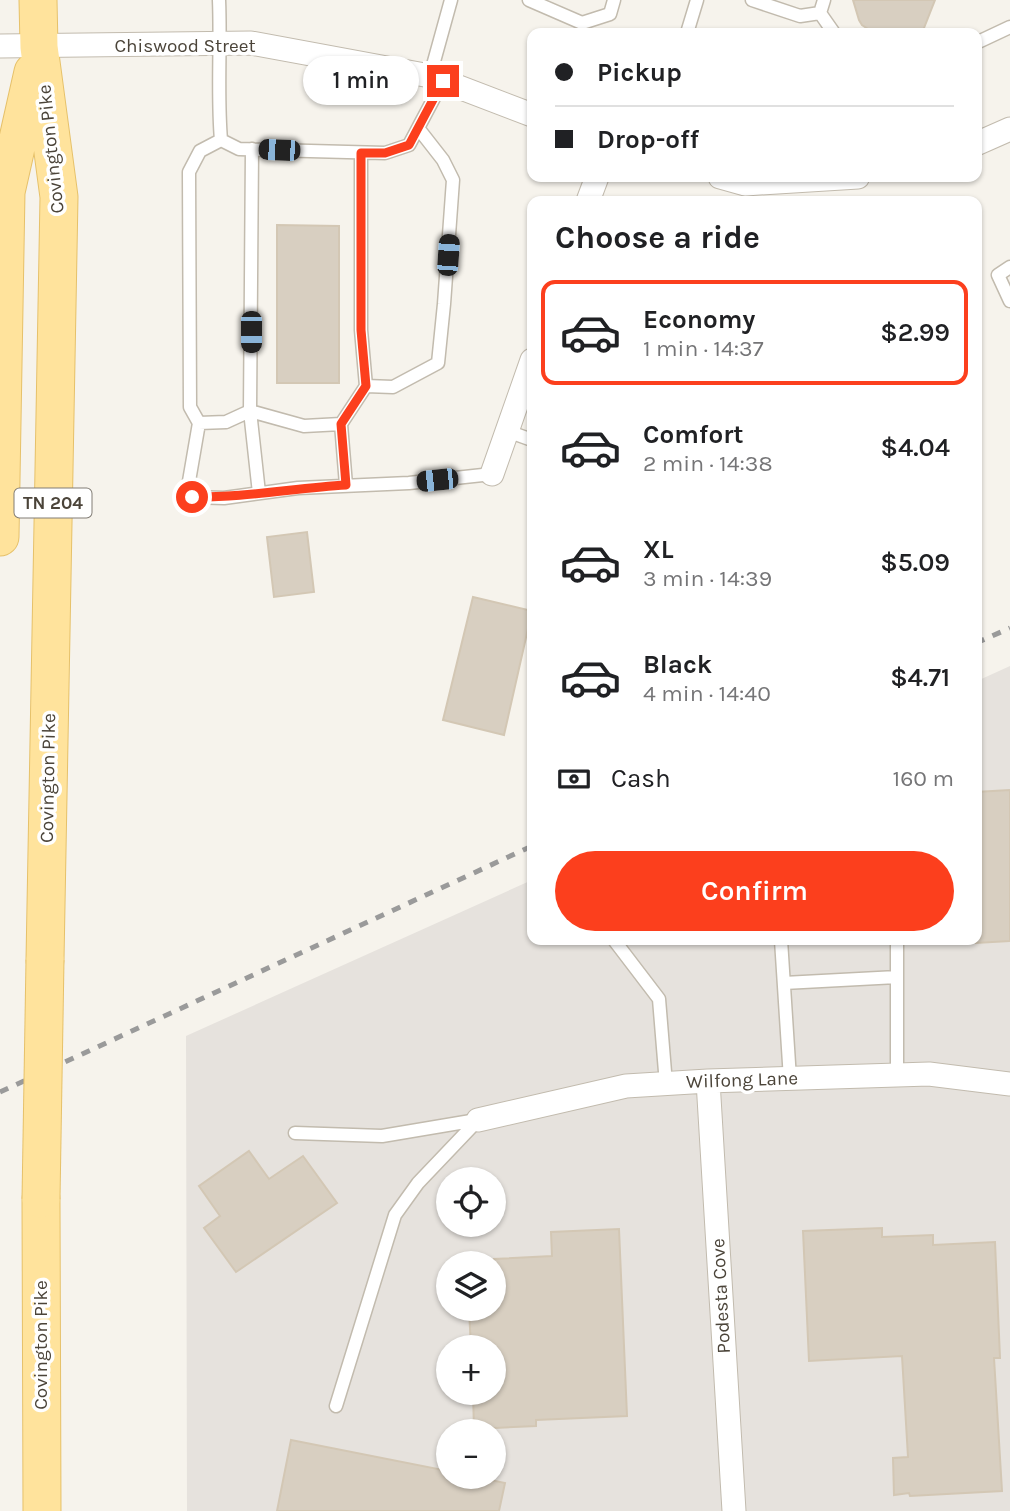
<!DOCTYPE html>
<html lang="en">
<head>
<meta charset="utf-8">
<style>
  :root { --surface:#fff; --page:#f6f6f6; --text:#202124; --muted:#757577; --line:#e0e0e0; --accent:#fc3f1d }
  body { margin:0; font-family:Karla,sans-serif; background:var(--page); color:var(--text); height:100vh; display:flex; flex-direction:column; font-size:26px; white-space:nowrap }
  * { box-sizing:border-box; margin:0 }
  p { font-size:23px; color:var(--muted) }
  .icon { flex:none; width:38px; height:38px; fill:none; stroke:currentColor; stroke-width:2; stroke-linecap:round; stroke-linejoin:round }
  .map { position:relative; flex:1; overflow:hidden }
  .drawer { position:absolute; left:527px; top:196px; width:455px; height:749px; display:flex; flex-direction:column; background:var(--surface); border-radius:14px; box-shadow:0 2px 5px #0004 }
  .drawer>* { flex:none }
  .banner { position:absolute; left:527px; top:28px; width:455px; height:154px; border-radius:14px; box-shadow:0 2px 5px #0004; display:grid; align-content:center; height:154px; padding:0 28px; background:var(--surface) }
  .controls { position:absolute; left:436px; top:1167px; display:grid; gap:14px }
  .controls a { display:grid; place-items:center; width:70px; height:70px; border-radius:50%; background:var(--surface); box-shadow:0 2px 5px #0004; font-size:35px }
  .end { position:absolute; width:32px; height:32px; margin:-16px; border:9px solid #fc3f1d; background:#fff; box-shadow:0 0 0 4px #fff }
  .from { border-radius:50% }
  .bubble { position:absolute; height:49px; border-radius:24px; background:var(--surface); box-shadow:0 2px 5px #0004; font-size:23px; font-weight:600; line-height:49px; text-align:center }
  .car { position:absolute; width:21px; height:42px; margin:-21px -10px; border-radius:9px; box-shadow:0 0 5px 2px #0007; background:linear-gradient(#222 24%,#8ab4d8 0 40%,#222 0 76%,#8ab4d8 0 86%,#222 0) }
  .banner b { display:flex; align-items:center; gap:24px; height:66px; font-size:26px }
  .banner b+b { border-top:2px solid var(--line) }
  .banner i { width:18px; height:18px; background:var(--text) }
  ul { padding:0; list-style:none }
  li { display:flex; align-items:center; gap:21px; height:105px; margin:0 14px 10px; padding:0 14px; border:4px solid transparent; border-radius:14px }
  li div { flex:1 }
  li b { display:block; font-size:26px }
  li em { font-style:normal; font-weight:600 }
  li.active { border-color:var(--accent) }
  li>.icon { width:63px; height:63px; stroke-width:1.5 }
  h2 { padding:0 28px; font-size:32px; line-height:84px }
  .pay { display:flex; align-items:center; gap:18px; height:77px; padding:0 28px; font-size:26px }
  .pay p { margin-inline-start:auto }
  .primary-button { display:flex; gap:14px; margin-top:auto; padding:14px 28px }
  .primary-button a { flex:1; height:80px; border-radius:42px; background:var(--accent); color:#fff; font-size:28px; font-weight:600; line-height:80px; text-align:center }
  .map>svg:first-child { display:block }
</style>
</head>
<body>
<div class="map">
<svg width="1010" height="1511" viewBox="0 0 1010 1511">
  <rect width="100%" height="100%" fill="#f6f3ec"/>
  <!-- industrial -->
  <path fill="#e6e2dd" fill-rule="evenodd" d="M1010 666V1511H187L186 1036 532 880V940H976L977 681ZM448 1180H494V1225H448ZM448 1264H494V1309H448ZM448 1348H494V1393H448ZM448 1432H494V1477H448Z"/>
  <!-- building -->
  <path fill="#d8cfc1" stroke="#d3c7b4" stroke-width="2" d="M853 0H935L922 33H874L862 25 859 20Z
    M277 225 339 226V383H277Z
    M307 532 314 592 274 597 267 537Z
    M473 597 532 611 504 735 443 720Z
    M1010 790V941L976 943V792Z
    M249 1151 269 1179 303 1156 337 1203 236 1272 204 1228 220 1216 199 1186Z
    M882 1228V1237L933 1235V1245L995 1242 1000 1358H994L1002 1491 910 1496 909 1493 894 1495 893 1458 908 1457 902 1356 809 1361 803 1231Z
    M619 1229 627 1416 536 1420V1426L474 1429 473 1393H494V1348H471L469 1309H494V1259L552 1256 551 1232Z
    M291 1440 448 1471V1477H476L505 1483 499 1511H277Z"/>
  <g fill="none" stroke-linecap="round" stroke-linejoin="round">
    <!-- lane casing -->
    <g stroke="#c2bbae" stroke-width="15">
      <path id="lane" d="M219 0C221 47 217 94 221 140L239 149 385 153 409 145 443 81
        M529 0 582 23 610 14 614 0
        M752 0 800 16 820 13 824 0
        M820 13 834 33
        M687 33 697 0
        M976 43 1010 27
        M430 76 451 0
        M221 140 200 151 189 172 190 407 199 423 226 422 250 411 252 149
        M361 153V330L366 386 393 387 438 363 444 304 453 180 443 160 418 128
        M1010 267 998 275 1010 301
        M199 423 188 487 192 497 224 498 298 488 409 483 492 474
        M341 424 346 485
        M507 431 532 440
        M259 493 250 411 304 426 341 424 366 386
        M614 940 659 999 666 1084
        M781 940 790 1079
        M897 940V1075
        M784 983 897 977
        M295 1133 382 1136 477 1120
        M336 1406 395 1215 418 1183 478 1120"/>
    </g>
    <!-- street casing -->
    <g stroke="#c2bbae" stroke-width="25">
      <path id="street" d="M0 46 251 43 430 76 532 115
        M976 144 1010 129
        M720 177 745 184 858 177
        M588 201 597 177
        M492 474 532 360
        M708 1081 734 1511
        M478 1120 626 1086 708 1081 929 1074 1010 1084"/>
    </g>
    <!-- primary casing -->
    <g stroke="#e6c16a" stroke-width="39">
      <path id="primary" d="M38 0 39 47 59 197 45 960
        M0 537 6 192 33 72
        M41 1199 42 1511"/>
    </g>
    <!-- lane -->
    <use href="#lane" stroke="#fff" stroke-width="12"/>
    <!-- street -->
    <use href="#street" stroke="#fff" stroke-width="23"/>
    <!-- primary -->
    <use href="#primary" stroke="#ffe39c" stroke-width="37"/>
    <!-- rail -->
    <path stroke="#9a9a9a" stroke-width="5" stroke-dasharray="9 9" stroke-linecap="butt" d="M976 643 1010 628
      M0 1092 532 846"/>
    <!-- primary-bridge casing -->
    <g stroke="#e6c16a" stroke-width="39" stroke-linecap="butt">
      <path id="primary-bridge" d="M41 1199 45 960"/>
    </g>
    <!-- primary-bridge -->
    <use href="#primary-bridge" stroke="#ffe39c" stroke-width="37"/>
  </g>
  <g fill="none" stroke-linecap="round" stroke-linejoin="round">
    <!-- route -->
    <path stroke="#fc3f1d" stroke-width="9" d="M192 497C244 498 295 488 346 485L341 424 366 386 361 330V153H385L409 145 443 81"/>
  </g>
  <g text-anchor="middle" dominant-baseline="central" stroke-width="7" stroke-linejoin="round" paint-order="stroke">
    <!-- shield labels -->
    <rect fill="#fff" stroke="#817c74" stroke-width="2" x="14.5" y="488.5" width="77" height="29" rx="5"/>
    <g font-size="18" font-weight="bold" fill="#4b4439">
      <text x="53" y="503">TN 204</text>
    </g>
    <!-- street labels -->
    <g font-size="19" fill="#4b4439" stroke="#fff">
      <text x="185" y="46">Chiswood Street</text>
      <text transform="translate(51 149) rotate(-96)">Covington Pike</text>
      <text transform="translate(48 778) rotate(-89)">Covington Pike</text>
      <text transform="translate(742 1080) rotate(-2)">Wilfong Lane</text>
      <text transform="translate(721 1296) rotate(-93)">Podesta Cove</text>
      <text transform="translate(41 1345) rotate(-90)">Covington Pike</text>
    </g>
  </g>
</svg>
<div class="controls">
<a><svg class="icon" aria-label="locate" viewBox="0 0 24 24"><circle cx="12" cy="12" r="6"/><path d="M12 2v4M12 18v4M2 12h4M18 12h4"/></svg></a>
<a><svg class="icon" aria-label="layers" viewBox="0 0 24 24"><path d="M12 4l9 5-9 5-9-5zM3 14l9 5 9-5"/></svg></a>
<a>+</a>
<a>−</a>
</div>
<i class="end from" style="left:192px;top:497px"></i>
<i class="end" style="left:443px;top:81px"></i>
<div class="bubble" style="left:303px;top:56px;width:116px">1 min</div>
<i class="car" style="left:279px;top:150px;rotate:272deg"></i>
<i class="car" style="left:448px;top:255px;rotate:4deg"></i>
<i class="car" style="left:251px;top:332px;rotate:180deg"></i>
<i class="car" style="left:437px;top:480px;rotate:264deg"></i>
<div class="banner">
<b><i class="from"></i>Pickup</b>
<b><i></i>Drop-off</b>
</div>
<section class="drawer">
<h2>Choose a ride</h2>
<ul>
<li class="active"><svg class="icon" aria-label="car" viewBox="0 0 24 24"><path d="M5 17H2v-5l4-1 3-4h7l3 4 3 1v5h-3M9 17h6M6 11h13"/><circle cx="7" cy="17" r="2"/><circle cx="17" cy="17" r="2"/></svg><div><b>Economy</b><p>1 min · 14:37</p></div><em>$2.99</em></li>
<li><svg class="icon" aria-label="car" viewBox="0 0 24 24"><path d="M5 17H2v-5l4-1 3-4h7l3 4 3 1v5h-3M9 17h6M6 11h13"/><circle cx="7" cy="17" r="2"/><circle cx="17" cy="17" r="2"/></svg><div><b>Comfort</b><p>2 min · 14:38</p></div><em>$4.04</em></li>
<li><svg class="icon" aria-label="car" viewBox="0 0 24 24"><path d="M5 17H2v-5l4-1 3-4h7l3 4 3 1v5h-3M9 17h6M6 11h13"/><circle cx="7" cy="17" r="2"/><circle cx="17" cy="17" r="2"/></svg><div><b>XL</b><p>3 min · 14:39</p></div><em>$5.09</em></li>
<li><svg class="icon" aria-label="car" viewBox="0 0 24 24"><path d="M5 17H2v-5l4-1 3-4h7l3 4 3 1v5h-3M9 17h6M6 11h13"/><circle cx="7" cy="17" r="2"/><circle cx="17" cy="17" r="2"/></svg><div><b>Black</b><p>4 min · 14:40</p></div><em>$4.71</em></li>
</ul>
<div class="pay"><svg class="icon" aria-label="cash" viewBox="0 0 24 24"><path d="M3 7h18v10H3z"/><circle cx="12" cy="12" r="2"/></svg>Cash<p>160 m</p></div>
<div class="primary-button"><a>Confirm</a></div>
</section>
</div>
</body>
</html>
